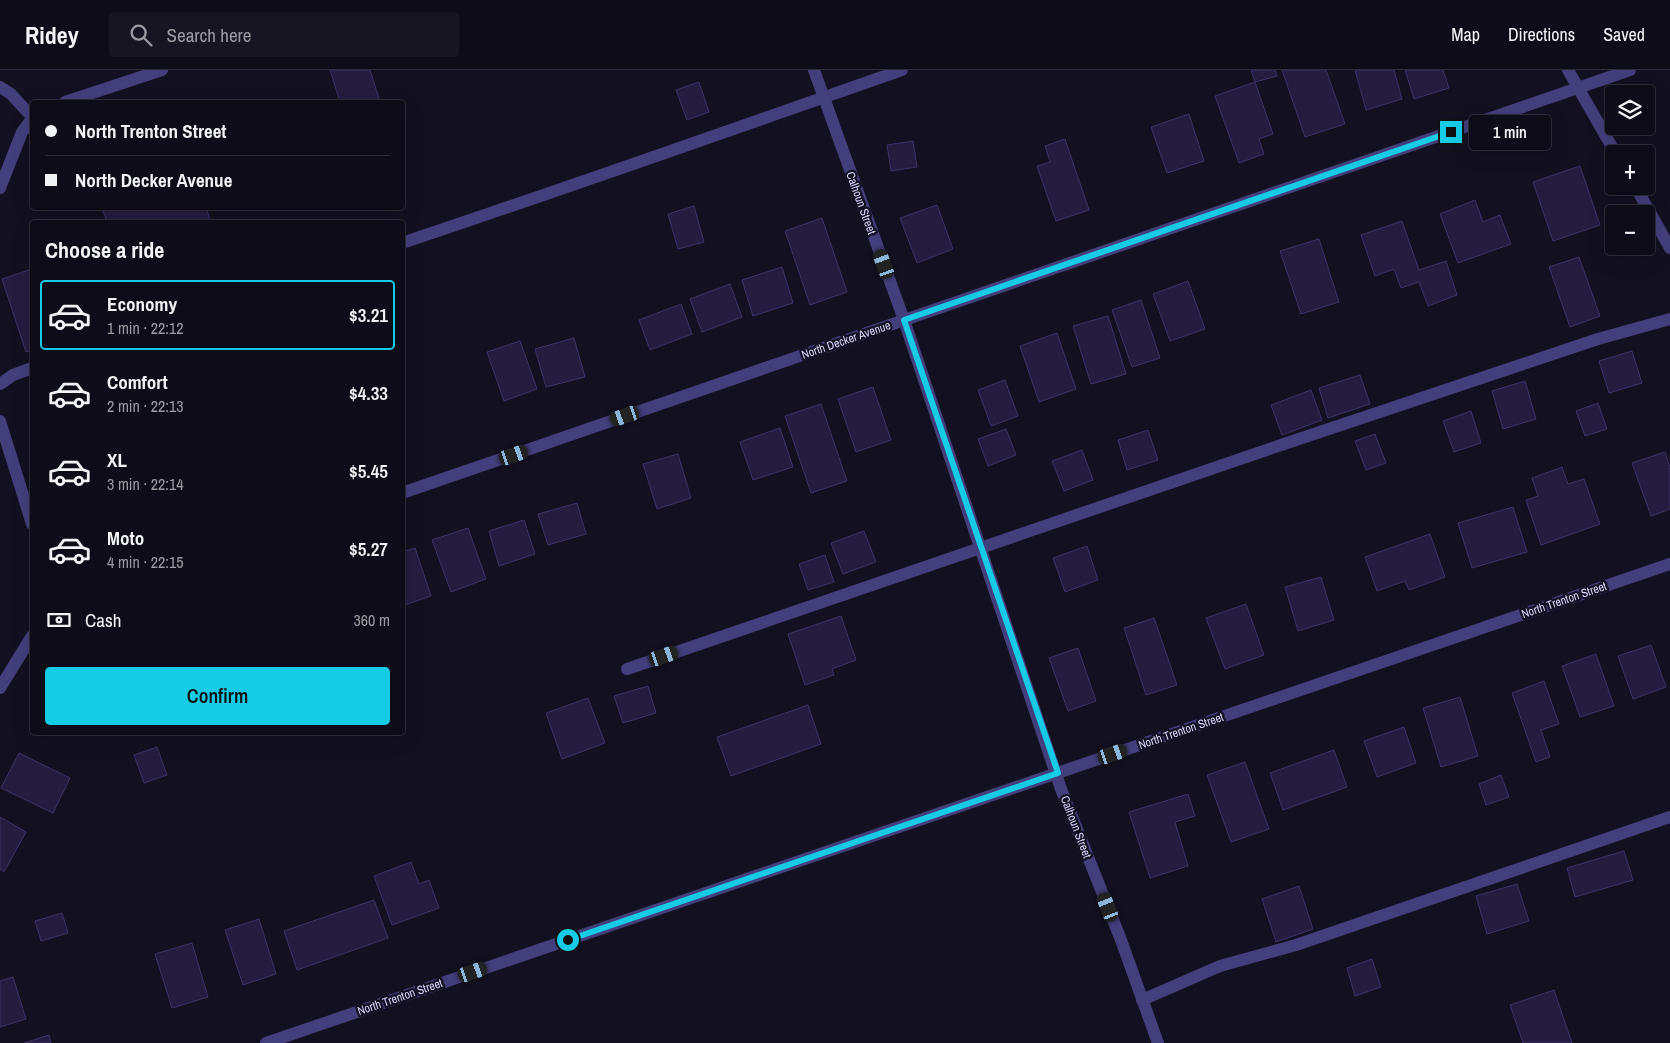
<!DOCTYPE html>
<html lang="en">
<head>
<meta charset="utf-8">
<style>
  :root { --surface:#0e0c19; --page:#171522; --text:#f1f3f6; --muted:#9b9ba2; --line:#2e2c38; --accent:#15cbe6 }
  body { margin:0; font-family:"Archivo Narrow",sans-serif; background:var(--page); color:var(--text); height:100vh; display:flex; flex-direction:column; font-size:19px; white-space:nowrap }
  * { box-sizing:border-box; margin:0 }
  p { font-size:16px; color:var(--muted) }
  .icon { flex:none; width:28px; height:28px; fill:none; stroke:currentColor; stroke-width:2; stroke-linecap:round; stroke-linejoin:round }
  .map { position:relative; flex:1; overflow:hidden }
  .details { position:absolute; left:30px; top:150px; width:375px; height:515px; display:flex; flex-direction:column; background:var(--surface); border-radius:5px; box-shadow:0 5px 20px #0002,0 0 0 1px var(--line) }
  .details>* { flex:none }
  .banner { position:absolute; left:30px; top:30px; width:375px; height:110px; border-radius:5px; box-shadow:0 5px 20px #0002,0 0 0 1px var(--line); display:grid; align-content:center; height:110px; padding:0 15px; background:var(--surface) }
  .controls { position:absolute; left:1605px; top:15px; display:grid; gap:10px }
  .controls a { display:grid; place-items:center; width:50px; height:50px; border-radius:5px; background:var(--surface); box-shadow:0 5px 20px #0002,0 0 0 1px var(--line); font-size:25px }
  .end { position:absolute; width:22px; height:22px; margin:-11px; border:6px solid #15cbe6; background:#111; box-shadow:0 0 0 2px #111 }
  .from { border-radius:50% }
  .bubble { position:absolute; height:35px; border-radius:5px; background:var(--surface); box-shadow:0 5px 20px #0002,0 0 0 1px var(--line); font-size:16px; font-weight:600; line-height:35px; text-align:center }
  .car { position:absolute; width:15px; height:30px; margin:-15px -8px; border-radius:6px; box-shadow:0 0 4px 1px #0007; background:linear-gradient(#222 24%,#8ab4d8 0 40%,#222 0 76%,#8ab4d8 0 86%,#222 0) }
  .banner b { display:flex; align-items:center; gap:18px; height:48px; font-size:19px }
  .banner b+b { border-top:1px solid var(--line) }
  .banner i { width:12px; height:12px; background:var(--text) }
  ul { padding:0; list-style:none }
  li { display:flex; align-items:center; gap:15px; height:70px; margin:0 10px 8px; padding:0 5px; border:2px solid transparent; border-radius:5px }
  li div { flex:1 }
  li b { display:block; font-size:19px }
  li em { font-style:normal; font-weight:600 }
  li.on { border-color:var(--accent) }
  li>.icon { width:45px; height:45px; stroke-width:1.5 }
  h2 { padding:0 15px; font-size:22px; line-height:60px }
  .pay { display:flex; align-items:center; gap:12px; height:55px; padding:0 15px; font-size:19px }
  .pay p { margin-inline-start:auto }
  .cta { display:flex; gap:10px; margin-top:auto; padding:10px 15px }
  .cta a { flex:1; height:58px; border-radius:5px; background:var(--accent); color:#111; font-size:20px; font-weight:600; line-height:58px; text-align:center }
  header { display:flex; align-items:center; gap:30px; box-sizing:border-box; height:70px; padding:0 25px; background:var(--surface); border-bottom:1px solid var(--line) }
  header strong { font-size:24px }
  nav { display:flex; gap:28px; margin-inline-start:auto; font-size:18px }
  .search { width:350px; height:45px; background:var(--page); display:flex; align-items:center; gap:12px; box-sizing:border-box; padding:0 18px; border-radius:5px; color:var(--muted); font-size:19px }
  .map>svg:first-child { display:block }
</style>
</head>
<body>
<header>
<strong>Ridey</strong>
<div class="search"><svg class="icon" aria-label="search" viewBox="0 0 24 24"><circle cx="10" cy="10" r="6"/><path d="M15 15l6 6"/></svg>Search here</div>
<nav><a>Map</a><a>Directions</a><a>Saved</a></nav>
</header>
<div class="map">
<svg width="1670" height="973" viewBox="0 0 1670 973">
  <rect width="100%" height="100%" fill="#131021"/>
  <!-- building -->
  <path fill="#251d40" stroke="#3e326a" d="M330 0H370L380 32H340Z
    M1251 0H1275L1277 6 1255 12Z
    M1282 0H1326L1345 54 1305 67Z
    M1355 0H1394L1402 29 1366 40Z
    M1405 0H1443L1449 18 1414 29Z
    M699 12 709 42 687 50 676 20Z
    M1255 12 1273 64 1259 69 1264 84 1239 93 1215 26Z
    M1189 44 1204 91 1167 103 1151 57Z
    M1065 69 1089 140 1056 151 1037 96 1050 92 1045 76Z
    M913 71 917 97 891 101 887 75Z
    M1580 96 1600 155 1553 171 1533 112Z
    M1475 130 1483 152 1500 145 1511 174 1458 193 1440 144Z
    M937 135 953 179 917 193 900 148Z
    M694 136 704 172 678 179 668 144Z
    M102 138H206L211 152H107Z
    M822 148 847 222 810 235 785 161Z
    M1402 151 1419 200 1446 191 1457 225 1428 236 1419 212 1401 218 1394 199 1375 206 1361 165Z
    M1319 169 1339 232 1301 244 1280 181Z
    M1579 187 1600 246 1570 257 1549 197Z
    M782 197 793 233 753 246 742 210Z
    M32 199V280L26 282 2 209Z
    M1188 211 1205 259 1170 271 1153 224Z
    M730 214 742 247 702 262 690 229Z
    M1141 230 1160 288 1132 297 1112 240Z
    M681 234 692 264 650 280 639 250Z
    M1108 246 1126 304 1091 314 1073 256Z
    M1057 263 1076 319 1039 332 1020 276Z
    M574 268 585 307 546 317 535 279Z
    M520 271 537 319 504 331 487 282Z
    M1632 281 1642 313 1609 323 1599 291Z
    M1360 305 1370 334 1328 348 1319 318Z
    M1005 310 1018 346 991 356 978 320Z
    M1525 311 1536 349 1503 359 1492 321Z
    M873 317 891 370 856 382 838 329Z
    M1311 320 1322 350 1282 365 1271 335Z
    M1598 333 1607 359 1585 366 1576 341Z
    M821 334 847 411 811 423 785 346Z
    M1471 341 1481 373 1454 382 1443 351Z
    M780 358 793 397 753 410 740 372Z
    M1006 359 1016 385 988 396 978 369Z
    M1148 360 1158 390 1127 400 1118 370Z
    M1375 364 1386 393 1366 400 1355 371Z
    M1082 380 1093 410 1064 421 1052 391Z
    M1665 382 1670 397V439L1651 446 1632 393Z
    M678 384 691 428 657 439 643 394Z
    M1562 397 1568 414 1584 409 1600 454 1541 475 1526 430 1538 426 1532 408Z
    M577 433 586 464 548 475 538 444Z
    M1513 437 1527 482 1472 498 1458 453Z
    M524 450 535 484 499 496 489 461Z
    M468 458 486 509 451 522 432 470Z
    M864 461 876 492 843 504 831 473Z
    M1430 464 1445 507 1409 520 1405 511 1377 521 1365 487Z
    M1087 476 1098 510 1065 522 1053 488Z
    M415 478 431 526 402 536V482Z
    M825 485 834 512 808 520 799 494Z
    M1321 507 1334 550 1298 561 1285 517Z
    M1246 534 1264 585 1225 599 1206 548Z
    M841 546 856 590 832 599 834 605 805 615 788 564Z
    M1154 548 1177 615 1146 625 1124 558Z
    M1651 575 1666 617 1633 629 1618 586Z
    M1078 578 1096 631 1068 641 1049 588Z
    M1596 584 1614 636 1580 647 1562 596Z
    M1544 611 1559 654 1541 660 1550 687 1536 692 1512 623Z
    M648 616 656 643 623 653 614 626Z
    M1460 627 1478 686 1441 697 1423 638Z
    M588 628 605 673 562 689 546 643Z
    M808 635 821 674 731 706 717 667Z
    M1404 657 1416 693 1377 707 1364 671Z
    M157 677 167 705 144 713 134 685Z
    M1334 680 1347 717 1283 740 1270 703Z
    M19 683 70 708 53 743 1 718Z
    M1245 692 1269 759 1231 772 1207 705Z
    M1501 705 1509 727 1486 735 1479 714Z
    M1188 724 1195 746 1175 752 1188 796 1150 808 1129 742Z
    M0 747 26 762 4 802 0 799Z
    M1624 781 1633 810 1575 827 1567 798Z
    M411 792 419 814 429 810 439 838 392 855 374 806Z
    M1517 814 1529 851 1487 864 1476 826Z
    M1299 816 1313 859 1276 872 1262 829Z
    M374 830 388 868 297 900 284 861Z
    M62 843 68 863 41 871 35 851Z
    M259 849 276 904 243 915 225 860Z
    M192 873 208 927 172 938 155 884Z
    M1372 889 1381 917 1355 926 1347 898Z
    M13 907 26 949 0 957V911Z
    M1554 920 1572 973H1523L1510 935Z
    M49 965 51 973H24Z"/>
  <g fill="none" stroke-linecap="round" stroke-linejoin="round">
    <!-- service -->
    <path stroke="#433f7c" stroke-width="12" d="M1568 0 1616 84
      M0 17 11 24 32 47
      M1635 116 1670 178
      M402 173C570 117 736 58 902 0
      M0 314 13 305 32 298
      M627 599 1281 375 1598 269 1670 249
      M1142 930 1220 896 1296 875 1670 747"/>
    <!-- minor -->
    <path stroke="#433f7c" stroke-width="12" d="M814 0 904 250 1061 719 1121 870 1158 973
      M65 32 162 0
      M0 118 22 62 32 49
      M0 351 32 454
      M402 423 1630 0
      M0 618 32 566
      M266 973 1670 494"/>
  </g>
  <g fill="none" stroke-linecap="round" stroke-linejoin="round">
    <!-- route -->
    <path stroke="#15cbe6" stroke-width="6" d="M568 870 1058 703 904 250 1451 62"/>
  </g>
  <g text-anchor="middle" dominant-baseline="central" stroke-width="4.5" stroke-linejoin="round" paint-order="stroke">
    <!-- street labels -->
    <g font-size="12" fill="#d9d4fb" stroke="#131021">
      <text transform="translate(861 133) rotate(70)">Calhoun Street</text>
      <text transform="translate(846 270) rotate(-19)">North Decker Avenue</text>
      <text transform="translate(1564 530) rotate(-19)">North Trenton Street</text>
      <text transform="translate(1181 661) rotate(-19)">North Trenton Street</text>
      <text transform="translate(1076 757) rotate(69)">Calhoun Street</text>
      <text transform="translate(400 927) rotate(-19)">North Trenton Street</text>
    </g>
  </g>
</svg>
<div class="controls">
<a><svg class="icon" aria-label="layers" viewBox="0 0 24 24"><path d="M12 4l9 5-9 5-9-5zM3 14l9 5 9-5"/></svg></a>
<a>+</a>
<a>−</a>
</div>
<i class="end from" style="left:568px;top:870px"></i>
<i class="end" style="left:1451px;top:62px"></i>
<div class="bubble" style="left:1469px;top:45px;width:82px">1 min</div>
<i class="car" style="left:884px;top:194px;rotate:340deg"></i>
<i class="car" style="left:625px;top:346px;rotate:251deg"></i>
<i class="car" style="left:514px;top:385px;rotate:71deg"></i>
<i class="car" style="left:664px;top:586px;rotate:71deg"></i>
<i class="car" style="left:1113px;top:684px;rotate:71deg"></i>
<i class="car" style="left:1108px;top:837px;rotate:338deg"></i>
<i class="car" style="left:473px;top:902px;rotate:71deg"></i>
<div class="banner">
<b><i class="from"></i>North Trenton Street</b>
<b><i></i>North Decker Avenue</b>
</div>
<section class="details">
<h2>Choose a ride</h2>
<ul>
<li class="on"><svg class="icon" aria-label="car" viewBox="0 0 24 24"><path d="M5 17H2v-5l4-1 3-4h7l3 4 3 1v5h-3M9 17h6M6 11h13"/><circle cx="7" cy="17" r="2"/><circle cx="17" cy="17" r="2"/></svg><div><b>Economy</b><p>1 min · 22:12</p></div><em>$3.21</em></li>
<li><svg class="icon" aria-label="car" viewBox="0 0 24 24"><path d="M5 17H2v-5l4-1 3-4h7l3 4 3 1v5h-3M9 17h6M6 11h13"/><circle cx="7" cy="17" r="2"/><circle cx="17" cy="17" r="2"/></svg><div><b>Comfort</b><p>2 min · 22:13</p></div><em>$4.33</em></li>
<li><svg class="icon" aria-label="car" viewBox="0 0 24 24"><path d="M5 17H2v-5l4-1 3-4h7l3 4 3 1v5h-3M9 17h6M6 11h13"/><circle cx="7" cy="17" r="2"/><circle cx="17" cy="17" r="2"/></svg><div><b>XL</b><p>3 min · 22:14</p></div><em>$5.45</em></li>
<li><svg class="icon" aria-label="car" viewBox="0 0 24 24"><path d="M5 17H2v-5l4-1 3-4h7l3 4 3 1v5h-3M9 17h6M6 11h13"/><circle cx="7" cy="17" r="2"/><circle cx="17" cy="17" r="2"/></svg><div><b>Moto</b><p>4 min · 22:15</p></div><em>$5.27</em></li>
</ul>
<div class="pay"><svg class="icon" aria-label="cash" viewBox="0 0 24 24"><path d="M3 7h18v10H3z"/><circle cx="12" cy="12" r="2"/></svg>Cash<p>360 m</p></div>
<div class="cta"><a>Confirm</a></div>
</section>
</div>
</body>
</html>
